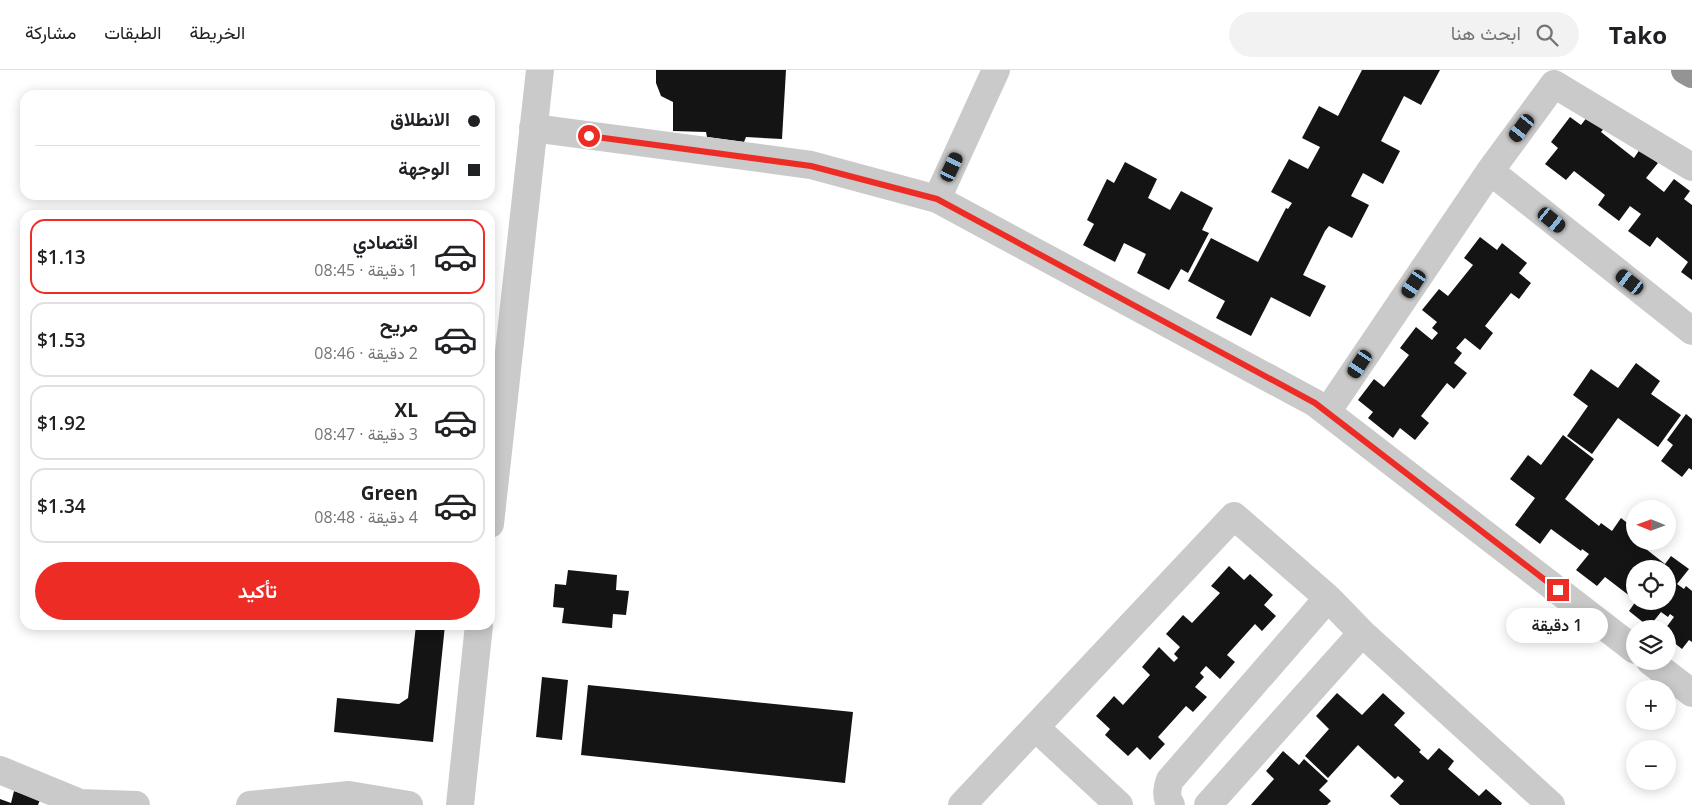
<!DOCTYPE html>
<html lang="ar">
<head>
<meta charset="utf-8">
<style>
  :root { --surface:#fff; --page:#f2f2f2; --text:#202124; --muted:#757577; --line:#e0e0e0; --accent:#ed2d25 }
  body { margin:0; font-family:"Open Sans",Vazirmatn,sans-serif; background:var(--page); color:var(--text); direction:rtl; height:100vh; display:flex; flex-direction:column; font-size:19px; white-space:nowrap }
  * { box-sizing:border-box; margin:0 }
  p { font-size:16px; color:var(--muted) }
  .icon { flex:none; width:28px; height:28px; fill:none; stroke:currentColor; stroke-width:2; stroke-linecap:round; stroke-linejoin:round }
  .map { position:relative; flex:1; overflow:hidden; direction:ltr }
  .details { position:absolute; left:20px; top:140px; width:475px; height:420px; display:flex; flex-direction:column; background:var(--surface); border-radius:15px; box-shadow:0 2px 12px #0003; direction:rtl }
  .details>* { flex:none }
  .banner { position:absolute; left:20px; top:20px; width:475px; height:110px; border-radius:15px; box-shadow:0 2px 12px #0003; direction:rtl; display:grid; align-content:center; height:110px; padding:0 15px; background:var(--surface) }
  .needle { width:32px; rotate:271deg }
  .tools { position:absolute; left:1626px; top:430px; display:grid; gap:10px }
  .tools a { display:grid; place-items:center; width:50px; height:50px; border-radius:50%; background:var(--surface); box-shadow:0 2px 12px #0003; font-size:25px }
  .end { position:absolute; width:22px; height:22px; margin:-11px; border:6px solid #ed2d25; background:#fff; box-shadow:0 0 0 2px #fff }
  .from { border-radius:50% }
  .bubble { position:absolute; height:35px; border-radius:18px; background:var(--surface); box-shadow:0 2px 12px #0003; font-size:16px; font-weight:600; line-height:35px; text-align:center; direction:rtl }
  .car { position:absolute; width:15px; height:30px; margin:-15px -8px; border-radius:6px; box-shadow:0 0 4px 1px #0007; background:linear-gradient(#222 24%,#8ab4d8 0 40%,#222 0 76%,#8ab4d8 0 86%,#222 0) }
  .banner b { display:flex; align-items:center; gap:18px; height:48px; font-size:19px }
  .banner b+b { border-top:1px solid var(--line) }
  .banner i { width:12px; height:12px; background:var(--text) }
  ul { padding:9px 0 0; list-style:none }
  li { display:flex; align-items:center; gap:15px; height:75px; margin:0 10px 8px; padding:0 5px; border:2px solid var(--line); border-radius:15px }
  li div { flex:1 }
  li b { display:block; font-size:19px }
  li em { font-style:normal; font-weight:600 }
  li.selected { border-color:var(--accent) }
  li>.icon { width:45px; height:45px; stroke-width:1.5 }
  .button { display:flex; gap:10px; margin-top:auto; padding:10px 15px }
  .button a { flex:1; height:58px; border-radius:30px; background:var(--accent); color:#fff; font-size:20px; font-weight:600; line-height:58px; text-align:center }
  header { display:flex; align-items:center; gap:30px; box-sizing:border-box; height:70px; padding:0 25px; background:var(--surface); border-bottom:1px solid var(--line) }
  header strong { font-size:24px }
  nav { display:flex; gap:28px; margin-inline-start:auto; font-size:18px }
  .search { width:350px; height:45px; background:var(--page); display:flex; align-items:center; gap:12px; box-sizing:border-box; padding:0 18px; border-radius:28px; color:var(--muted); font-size:19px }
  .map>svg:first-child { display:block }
</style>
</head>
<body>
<header>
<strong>Tako</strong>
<div class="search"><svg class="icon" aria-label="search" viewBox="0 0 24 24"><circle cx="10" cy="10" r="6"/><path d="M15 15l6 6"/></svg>ابحث هنا</div>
<nav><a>الخريطة</a><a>الطبقات</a><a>مشاركة</a></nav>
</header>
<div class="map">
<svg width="1692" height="735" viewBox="0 0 1692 735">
  <rect width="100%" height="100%" fill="#fff"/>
  <!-- building -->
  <path fill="#141414" d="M656 0H786L782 69 746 67 744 72 707 67 706 62 673 61V32L661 26 656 13Z
    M1362 0H1440L1421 35 1404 26 1381 71 1400 81 1383 114 1363 103 1351 126 1369 135 1352 168 1329 156 1325 161 1303 205 1326 216 1310 247 1271 227 1251 266 1216 248 1225 231 1188 211 1211 168 1258 192 1286 138 1288 139 1292 133 1271 122 1289 89 1308 99 1320 77 1302 68 1319 36 1338 46Z
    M1591 42 1607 55 1601 62 1634 88 1640 79 1658 93 1646 108 1664 122 1674 109 1690 121 1684 129 1692 135V210L1681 202 1688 192 1657 167 1650 177 1628 161 1641 144 1634 139 1630 136 1619 151 1598 135 1605 125 1574 101 1566 110 1545 94 1558 78 1551 72 1570 47 1581 55Z
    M1125 92 1157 109 1148 128 1170 140 1181 121 1213 138 1202 160 1209 163 1188 203 1181 199 1169 220 1137 203 1146 184 1124 173 1115 192 1083 175 1094 154 1087 150 1107 109 1114 113Z
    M1480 167 1497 180 1502 173 1527 193 1519 203 1531 213 1519 229 1511 223 1485 256 1493 263 1480 280 1465 268 1456 278 1462 283 1454 293 1467 303 1454 319 1447 313 1421 346 1429 353 1415 370 1400 358 1393 368 1368 348 1373 342 1358 330 1374 309 1384 317 1409 285 1400 278 1416 257 1432 270 1438 263 1432 258 1437 252 1422 240 1439 219 1448 226 1473 195 1464 188Z
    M1636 293 1660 311 1651 324 1681 345 1658 377 1618 348 1592 384 1567 366 1588 336 1573 325 1591 299 1618 318Z
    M1686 344 1692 349V400L1689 398 1682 407 1661 391 1673 375 1667 370Z
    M1563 365 1594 389 1565 429 1599 456 1601 453 1612 461 1621 448 1635 459V464L1632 468 1665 494 1671 486 1689 499 1677 514 1684 519 1686 516 1692 521V572L1689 570 1682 579 1668 568V559H1665L1674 547 1670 544 1668 547 1661 542 1649 557 1629 541 1636 531H1668V499H1635V530L1605 507 1597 516 1576 500 1589 484 1582 479 1581 481 1551 459 1540 474 1515 455 1535 428 1510 409 1528 385 1541 395Z
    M1229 496 1244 510 1250 504 1273 525 1264 535 1276 546 1262 561 1255 554 1227 585 1235 592 1220 609 1206 596 1200 603 1204 607 1195 617 1207 627 1193 642 1186 636 1158 667 1165 674 1150 690 1137 677 1128 686 1105 665 1110 659 1096 646 1114 626 1123 635 1150 605 1142 597 1159 577 1174 592 1178 588 1174 584 1180 577 1166 564 1183 545 1192 553 1220 523 1211 516Z
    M568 500 617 505 616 520 629 521 626 545 613 544 612 558 562 553 564 538 553 537 555 514 566 515Z
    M416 555H445L433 672 334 662 337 628 399 634 408 628Z
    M542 607 568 610 562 670 536 667Z
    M588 615 853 642 845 713 581 685Z
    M1337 623 1362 645 1383 623 1405 643 1394 655 1421 680 1419 682 1428 690 1439 678 1454 691 1448 699 1479 726 1486 719 1502 733 1501 735H1400L1390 726 1404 711 1398 706 1395 709 1358 675 1328 708 1305 686 1329 659 1316 646Z
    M1283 681 1299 695 1304 689 1328 711 1319 720 1331 731 1327 735H1251L1274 709 1266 701Z
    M14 721 40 730 38 735H0V729L11 733Z"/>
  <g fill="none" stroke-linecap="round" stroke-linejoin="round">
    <!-- minor -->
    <path stroke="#cacaca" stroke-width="28" d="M533 58 811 95 937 129 1315 333 1635 580
      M1490 101 1554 14 1692 97
      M937 129 996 0
      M1327 342 1490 101 1692 261
      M490 454 540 0
      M1650 591 1692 623
      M1036 658 1119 735
      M0 700 80 733V735
      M80 733 136 735
      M250 735 349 725
      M347 735 349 725 409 735
      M460 735 479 555
      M962 735 1234 446 1328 528 1362 563 1551 735
      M1171 735C1165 727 1167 718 1170 710L1328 528
      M1208 735 1362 563"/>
    <!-- highway -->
    <path stroke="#949494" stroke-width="28" d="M1685 0 1692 4"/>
  </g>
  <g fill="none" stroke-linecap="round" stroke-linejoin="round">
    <!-- route -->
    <path stroke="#ed2d25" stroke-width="6" d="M589 66 811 96 937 129 1315 333 1558 520"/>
  </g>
</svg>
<div class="tools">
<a><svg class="needle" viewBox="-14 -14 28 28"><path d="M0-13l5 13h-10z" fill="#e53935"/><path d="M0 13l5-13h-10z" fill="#757577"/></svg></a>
<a><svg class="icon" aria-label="locate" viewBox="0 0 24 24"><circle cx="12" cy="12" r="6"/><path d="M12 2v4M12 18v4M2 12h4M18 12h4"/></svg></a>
<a><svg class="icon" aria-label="layers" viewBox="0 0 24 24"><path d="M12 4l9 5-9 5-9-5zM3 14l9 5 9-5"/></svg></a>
<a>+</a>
<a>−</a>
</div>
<i class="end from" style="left:589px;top:66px"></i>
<i class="end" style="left:1558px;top:520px"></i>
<div class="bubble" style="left:1506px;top:538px;width:102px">1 دقيقة</div>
<i class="car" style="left:1522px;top:58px;rotate:217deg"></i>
<i class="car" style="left:952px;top:97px;rotate:25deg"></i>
<i class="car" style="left:1552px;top:150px;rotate:129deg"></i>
<i class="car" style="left:1630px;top:212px;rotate:308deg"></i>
<i class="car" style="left:1414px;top:214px;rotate:214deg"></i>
<i class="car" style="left:1360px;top:294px;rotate:214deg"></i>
<div class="banner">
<b><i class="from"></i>الانطلاق</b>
<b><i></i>الوجهة</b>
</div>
<section class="details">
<ul>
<li class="selected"><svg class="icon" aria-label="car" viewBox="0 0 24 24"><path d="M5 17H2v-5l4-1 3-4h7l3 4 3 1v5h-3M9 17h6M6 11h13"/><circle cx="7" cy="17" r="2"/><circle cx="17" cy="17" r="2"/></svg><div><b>اقتصادي</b><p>1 دقيقة · 08:45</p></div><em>$1.13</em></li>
<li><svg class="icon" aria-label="car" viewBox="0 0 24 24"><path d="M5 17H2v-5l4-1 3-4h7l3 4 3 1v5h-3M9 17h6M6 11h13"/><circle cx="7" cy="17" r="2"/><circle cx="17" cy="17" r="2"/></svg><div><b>مريح</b><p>2 دقيقة · 08:46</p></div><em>$1.53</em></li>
<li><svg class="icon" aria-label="car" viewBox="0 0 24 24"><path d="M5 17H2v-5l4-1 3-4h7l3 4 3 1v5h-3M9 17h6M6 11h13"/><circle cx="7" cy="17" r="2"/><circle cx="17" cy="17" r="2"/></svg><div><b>XL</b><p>3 دقيقة · 08:47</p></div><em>$1.92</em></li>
<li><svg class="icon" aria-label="car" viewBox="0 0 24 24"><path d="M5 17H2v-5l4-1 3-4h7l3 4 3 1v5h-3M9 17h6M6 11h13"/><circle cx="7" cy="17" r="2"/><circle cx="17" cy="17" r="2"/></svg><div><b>Green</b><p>4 دقيقة · 08:48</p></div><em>$1.34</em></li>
</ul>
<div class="button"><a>تأكيد</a></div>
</section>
</div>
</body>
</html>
